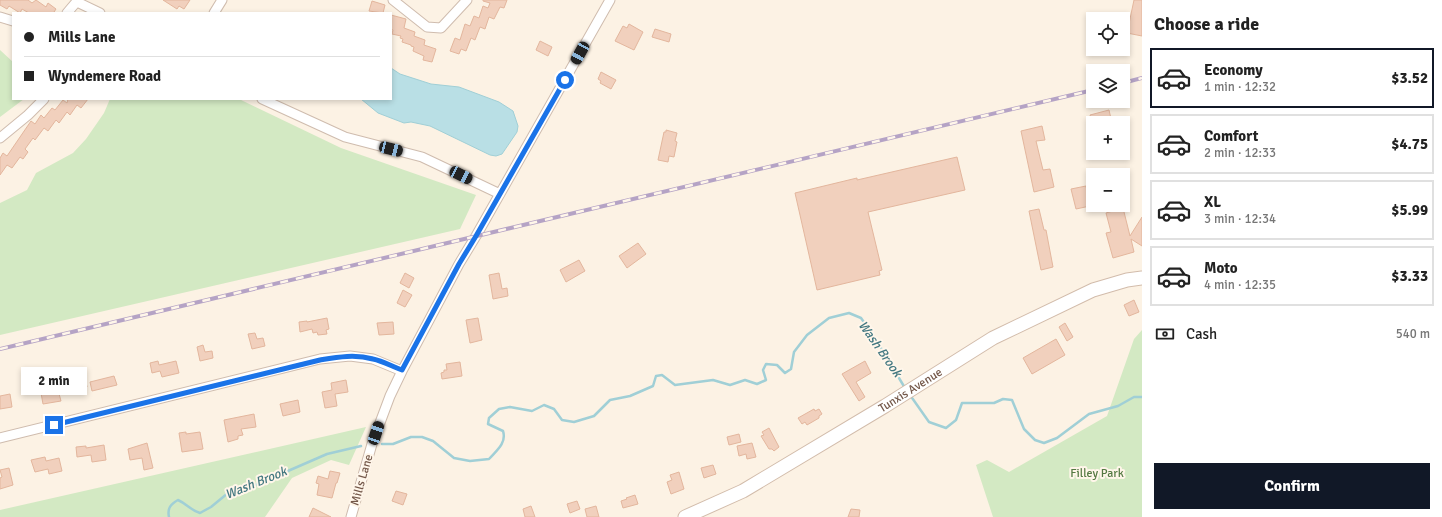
<!DOCTYPE html>
<html lang="en">
<head>
<meta charset="utf-8">
<style>
  :root { --surface:#fff; --page:#f6f6f6; --text:#222; --muted:#767676; --line:#e0e0e0; --accent:#111827 }
  body { margin:0; font-family:Signika,sans-serif; background:var(--page); color:var(--text); height:100vh; display:flex; flex-direction:column; font-size:15px; white-space:nowrap }
  * { box-sizing:border-box; margin:0 }
  p { font-size:13px; color:var(--muted) }
  .icon { flex:none; width:22px; height:22px; fill:none; stroke:currentColor; stroke-width:2; stroke-linecap:round; stroke-linejoin:round }
  .map { position:relative; flex:1; overflow:hidden }
  .sheet { display:flex; flex-direction:column; background:var(--surface); width:300px }
  .sheet>* { flex:none }
  .guide { position:absolute; left:12px; top:12px; width:380px; height:88px; border-radius:0px; box-shadow:0 2px 6px #0003; display:grid; align-content:center; height:88px; padding:0 12px; background:var(--surface) }
  .controls { position:absolute; left:1086px; top:12px; display:grid; gap:8px }
  .controls a { display:grid; place-items:center; width:44px; height:44px; border-radius:0px; background:var(--surface); box-shadow:0 2px 6px #0003; font-size:20px }
  .end { position:absolute; width:18px; height:18px; margin:-9px; border:5px solid #1a73e8; background:#fff; box-shadow:0 0 0 2px #fff }
  .from { border-radius:50% }
  .bubble { position:absolute; height:28px; border-radius:0px; background:var(--surface); box-shadow:0 2px 6px #0003; font-size:13px; font-weight:700; line-height:28px; text-align:center }
  .car { position:absolute; width:12px; height:24px; margin:-12px -6px; border-radius:5px; box-shadow:0 0 3px 1px #0007; background:linear-gradient(#222 24%,#8ab4d8 0 40%,#222 0 76%,#8ab4d8 0 86%,#222 0) }
  .guide b { display:flex; align-items:center; gap:14px; height:38px; font-size:15px }
  .guide b+b { border-top:1px solid var(--line) }
  .guide i { width:10px; height:10px; background:var(--text) }
  ul { padding:0; list-style:none }
  li { display:flex; align-items:center; gap:12px; height:60px; margin:0 8px 6px; padding:0 4px; border:2px solid var(--line); border-radius:0px }
  li div { flex:1 }
  li b { display:block; font-size:15px }
  li em { font-style:normal; font-weight:700 }
  li.selected { border-color:var(--accent) }
  li>.icon { width:36px; height:36px; stroke-width:1.5 }
  h2 { padding:0 12px; font-size:18px; line-height:48px }
  .pay { display:flex; align-items:center; gap:10px; height:44px; padding:0 12px; font-size:15px }
  .pay p { margin-inline-start:auto }
  .cta { display:flex; gap:8px; margin-top:auto; padding:8px 12px }
  .cta a { flex:1; height:46px; border-radius:0px; background:var(--accent); color:#fff; font-size:16px; font-weight:700; line-height:46px; text-align:center }
  main { display:flex; flex:1; min-height:0 }
  .map>svg:first-child { display:block }
</style>
</head>
<body>
<main>
<div class="map">
<svg width="1142" height="517" viewBox="0 0 1142 517">
  <rect width="100%" height="100%" fill="#fcf2e4"/>
  <!-- green -->
  <path fill="#d3e9c3" d="M0 50 13 62V99H24L0 117Z
    M110 99H239L341 148 476 195 460 229 0 335V203L27 190 36 173 73 153 86 139 104 113Z
    M1142 330V517H993L976 465 987 460 1009 472 1107 416 1134 339Z
    M366 427 349 465 331 460 292 478 265 517H0V510Z"/>
  <!-- water -->
  <path fill="#b9dfe5" stroke="#a0cfd6" d="M391 68 400 74 431 84 459 87 499 102 513 111 518 126 517 132 502 154 496 156 490 155 430 126 411 122 404 123 378 113 361 99H391Z"/>
  <g fill="none" stroke-linecap="round" stroke-linejoin="round">
    <!-- stream -->
    <path stroke="#a0cfd6" stroke-width="2.5" d="M910 395 929 422 946 428 956 420 962 403H994L1003 399 1012 400 1024 429 1035 440 1044 443 1057 438 1089 414 1118 406 1134 397H1142
      M382 444H393L411 437H422L433 441 454 458 470 461 489 459C496 451 507 443 503 431L488 424 489 418 499 409 510 407 532 411 544 405 554 409 562 420 574 422 594 416 610 400 630 396 653 386 656 376 662 375 675 385 713 380 730 385 745 380 757 384 766 380 763 370 766 364 777 365 785 373 791 369 794 352 807 335 829 318 849 313 861 318 873 335 905 388
      M169 517C167 508 171 504 178 500 187 504 190 510 200 513L211 507 228 493 258 484 327 454 361 446"/>
  </g>
  <!-- building -->
  <path fill="#f1d0bd" stroke="#e3b69d" d="M0 0H28L32 3 36 0 46 7 48 3 56 9 54 12 56 13H29L22 9 20 13 9 6 7 9 0 5Z
    M163 0H190L184 9 179 6 177 9Z
    M483 0H507L504 8 500 7 494 19 489 17 485 29 480 27 475 40 471 38 466 51 461 49 459 54 450 51 455 38 460 40 465 24 470 26 474 16 479 18 483 6 488 8 490 3 483 1Z
    M1134 0H1142V36L1127 33Z
    M372 1 385 5 383 13 369 11Z
    M391 15 406 19 404 28 415 32 414 36 425 40 424 45 436 49 432 62 423 60 424 56 413 51 414 47 411 46V45L402 42 403 39 400 38 401 36 392 34 393 30 391 29Z
    M629 24 643 32 634 50 615 41 623 26 627 28Z
    M655 29 671 34 669 42 652 37Z
    M540 41 552 47 548 56 536 50Z
    M601 72 616 80 611 89 600 83 601 81 598 79Z
    M68 99H88L81 108 77 105 70 115 67 112 59 123 56 120 48 131 44 128 35 140 33 138 25 149 28 152 23 159 20 157 12 168 7 165 0 175V158L3 153 7 156 31 121 35 124 41 115 44 118 52 108 55 110 63 100 67 103Z
    M1109 110 1112 123H1092L1090 115Z
    M1042 126 1045 140 1036 141 1043 170 1050 169 1054 187 1034 192 1021 131Z
    M666 130 677 133 675 141 677 142 674 157 669 156 668 162 658 160 664 132H666Z
    M957 157 965 190 868 212 882 270 879 271 880 275 817 290 795 193 857 178V180Z
    M1086 186 1090 206 1076 209 1071 189Z
    M1123 208 1130 236 1142 217V246L1131 239 1134 252 1113 258 1106 233 1111 232 1106 213Z
    M1039 209 1044 230H1046L1053 267 1041 270 1029 211Z
    M638 243 646 254 627 268 619 256Z
    M579 260 585 271 566 282 560 270Z
    M405 273 414 278 409 288 400 283Z
    M499 273 502 289 507 288 508 296 493 299 489 275Z
    M403 290 412 295 405 307 397 303Z
    M1134 300 1139 312 1129 316 1124 305Z
    M327 318 329 329 326 330 327 334 318 335 317 332 313 333 312 329 300 332 299 322 307 321V322Z
    M478 318 482 340 470 343 466 320Z
    M393 322 394 334 379 335 377 323Z
    M1065 323 1073 337 1067 341 1059 327Z
    M255 333 257 339 263 338 265 346 252 349 248 334Z
    M1056 339 1065 355 1032 374 1023 358Z
    M203 345 205 352 212 351 213 358 200 361 197 347Z
    M158 361 159 365 176 361 179 373 162 377 160 371 152 373 150 363Z
    M865 361 871 373 856 382 865 397 859 401 842 374Z
    M460 362 462 376 442 379 441 373 444 372V370H447L446 364Z
    M114 376 117 385 92 391 90 382Z
    M85 378 87 387 77 389 75 380Z
    M346 380 348 392 335 394 337 406 325 408 322 392 332 390 331 383Z
    M58 390 61 401 43 404 41 393Z
    M10 394 12 407 0 409V396Z
    M298 400 300 412 283 416 280 404Z
    M814 409 815 411 819 409 822 414 819 416V418L807 425 805 422 802 424 798 418Z
    M254 414 256 427 241 429 243 435 238 436V439L228 442 224 420Z
    M769 428 779 447 774 451 772 449H769L761 436 764 435 762 432Z
    M186 432V434L200 432 203 449 182 452 179 433Z
    M739 434 741 442 729 445 727 437Z
    M147 443 153 468 144 470 142 458 130 460 128 449Z
    M752 443 756 457 747 459 746 454 739 456 737 446Z
    M104 445 106 460 92 462 91 455 77 457 76 447 86 446V448Z
    M45 457 46 461 59 458 62 471 49 474 48 469 35 472 31 460Z
    M713 465 716 474 704 478 701 468Z
    M9 468 13 485 0 489V478L2 477 0 470Z
    M330 471 340 473 337 483H336L332 498 317 495 319 484 316 483 318 476 328 479Z
    M679 472 684 489 671 494 667 482 672 480 670 475Z
    M396 491 407 494 403 505 392 501Z
    M635 495 638 504 623 508 621 501 627 499 626 498Z
    M577 501 580 509 570 513 567 504Z
    M531 506 535 517H525L523 509Z
    M596 506 599 517H587L585 509Z
    M313 508 331 517H309Z
    M851 509 860 510 859 517H848Z"/>
  <g fill="none" stroke-linecap="round" stroke-linejoin="round">
    <!-- street casing -->
    <g stroke="#cfbcae" stroke-width="11">
      <path id="street" d="M393 0 427 27 441 28 467 0
        M77 2 100 13
        M67 13 78 0
        M214 13 222 0
        M0 17 13 21
        M262 99 345 137 422 157 500 194
        M0 138 28 115 44 99
        M0 438 320 359 350 356 373 359 402 371
        M351 517 372 444 390 396 402 371 459 264 476 236 610 0"/>
    </g>
    <!-- secondary casing -->
    <g stroke="#d2bcab" stroke-width="15">
      <g id="secondary">
        <path id="s1" d="M685 517 743 491 885 406 993 338 1093 290 1127 280 1142 278"/>
      </g>
    </g>
    <!-- street -->
    <use href="#street" stroke="#fff" stroke-width="9"/>
    <!-- secondary -->
    <use href="#secondary" stroke="#fff" stroke-width="13"/>
    <!-- rail casing -->
    <g stroke="#b5a3c5" stroke-width="4">
      <path id="rail" d="M1123 83 1142 78
        M0 349 1093 90"/>
    </g>
    <!-- rail -->
    <use href="#rail" stroke="#fff6ea" stroke-width="2.5" stroke-dasharray="8" stroke-linecap="butt"/>
  </g>
  <g fill="none" stroke-linecap="round" stroke-linejoin="round">
    <!-- route -->
    <path stroke="#1a73e8" stroke-width="5" d="M54 425 320 360C338 357 355 354 373 359 383 361 393 367 402 370L459 264 476 236 565 80"/>
  </g>
  <g text-anchor="middle" dominant-baseline="central" stroke-width="4" stroke-linejoin="round" paint-order="stroke">
    <!-- street labels -->
    <g font-size="12" fill="#74584a" stroke="#fff6ea">
      <text stroke="none"><textPath href="#s1" startOffset="259">Tunxis Avenue</textPath></text>
      <text transform="translate(362 480) rotate(-74)">Mills Lane</text>
    </g>
    <!-- park labels -->
    <g font-size="12" fill="#547942" stroke="#fff6ea">
      <text x="1097" y="473">Filley Park</text>
    </g>
    <!-- water labels -->
    <g font-size="13" font-style="italic" fill="#427780" stroke="#fff6ea">
      <text transform="translate(880 349) rotate(55)">Wash Brook</text>
      <text transform="translate(256 483) rotate(-22)">Wash Brook</text>
    </g>
  </g>
</svg>
<div class="controls">
<a><svg class="icon" aria-label="locate" viewBox="0 0 24 24"><circle cx="12" cy="12" r="6"/><path d="M12 2v4M12 18v4M2 12h4M18 12h4"/></svg></a>
<a><svg class="icon" aria-label="layers" viewBox="0 0 24 24"><path d="M12 4l9 5-9 5-9-5zM3 14l9 5 9-5"/></svg></a>
<a>+</a>
<a>−</a>
</div>
<i class="end from" style="left:565px;top:80px"></i>
<i class="end" style="left:54px;top:425px"></i>
<div class="bubble" style="left:21px;top:367px;width:66px">2 min</div>
<i class="car" style="left:580px;top:53px;rotate:209deg"></i>
<i class="car" style="left:391px;top:149px;rotate:104deg"></i>
<i class="car" style="left:461px;top:175px;rotate:116deg"></i>
<i class="car" style="left:376px;top:433px;rotate:18deg"></i>
<div class="guide">
<b><i class="from"></i>Mills Lane</b>
<b><i></i>Wyndemere Road</b>
</div>
</div>
<section class="sheet">
<h2>Choose a ride</h2>
<ul>
<li class="selected"><svg class="icon" aria-label="car" viewBox="0 0 24 24"><path d="M5 17H2v-5l4-1 3-4h7l3 4 3 1v5h-3M9 17h6M6 11h13"/><circle cx="7" cy="17" r="2"/><circle cx="17" cy="17" r="2"/></svg><div><b>Economy</b><p>1 min · 12:32</p></div><em>$3.52</em></li>
<li><svg class="icon" aria-label="car" viewBox="0 0 24 24"><path d="M5 17H2v-5l4-1 3-4h7l3 4 3 1v5h-3M9 17h6M6 11h13"/><circle cx="7" cy="17" r="2"/><circle cx="17" cy="17" r="2"/></svg><div><b>Comfort</b><p>2 min · 12:33</p></div><em>$4.75</em></li>
<li><svg class="icon" aria-label="car" viewBox="0 0 24 24"><path d="M5 17H2v-5l4-1 3-4h7l3 4 3 1v5h-3M9 17h6M6 11h13"/><circle cx="7" cy="17" r="2"/><circle cx="17" cy="17" r="2"/></svg><div><b>XL</b><p>3 min · 12:34</p></div><em>$5.99</em></li>
<li><svg class="icon" aria-label="car" viewBox="0 0 24 24"><path d="M5 17H2v-5l4-1 3-4h7l3 4 3 1v5h-3M9 17h6M6 11h13"/><circle cx="7" cy="17" r="2"/><circle cx="17" cy="17" r="2"/></svg><div><b>Moto</b><p>4 min · 12:35</p></div><em>$3.33</em></li>
</ul>
<div class="pay"><svg class="icon" aria-label="cash" viewBox="0 0 24 24"><path d="M3 7h18v10H3z"/><circle cx="12" cy="12" r="2"/></svg>Cash<p>540 m</p></div>
<div class="cta"><a>Confirm</a></div>
</section>
</main>
</body>
</html>
